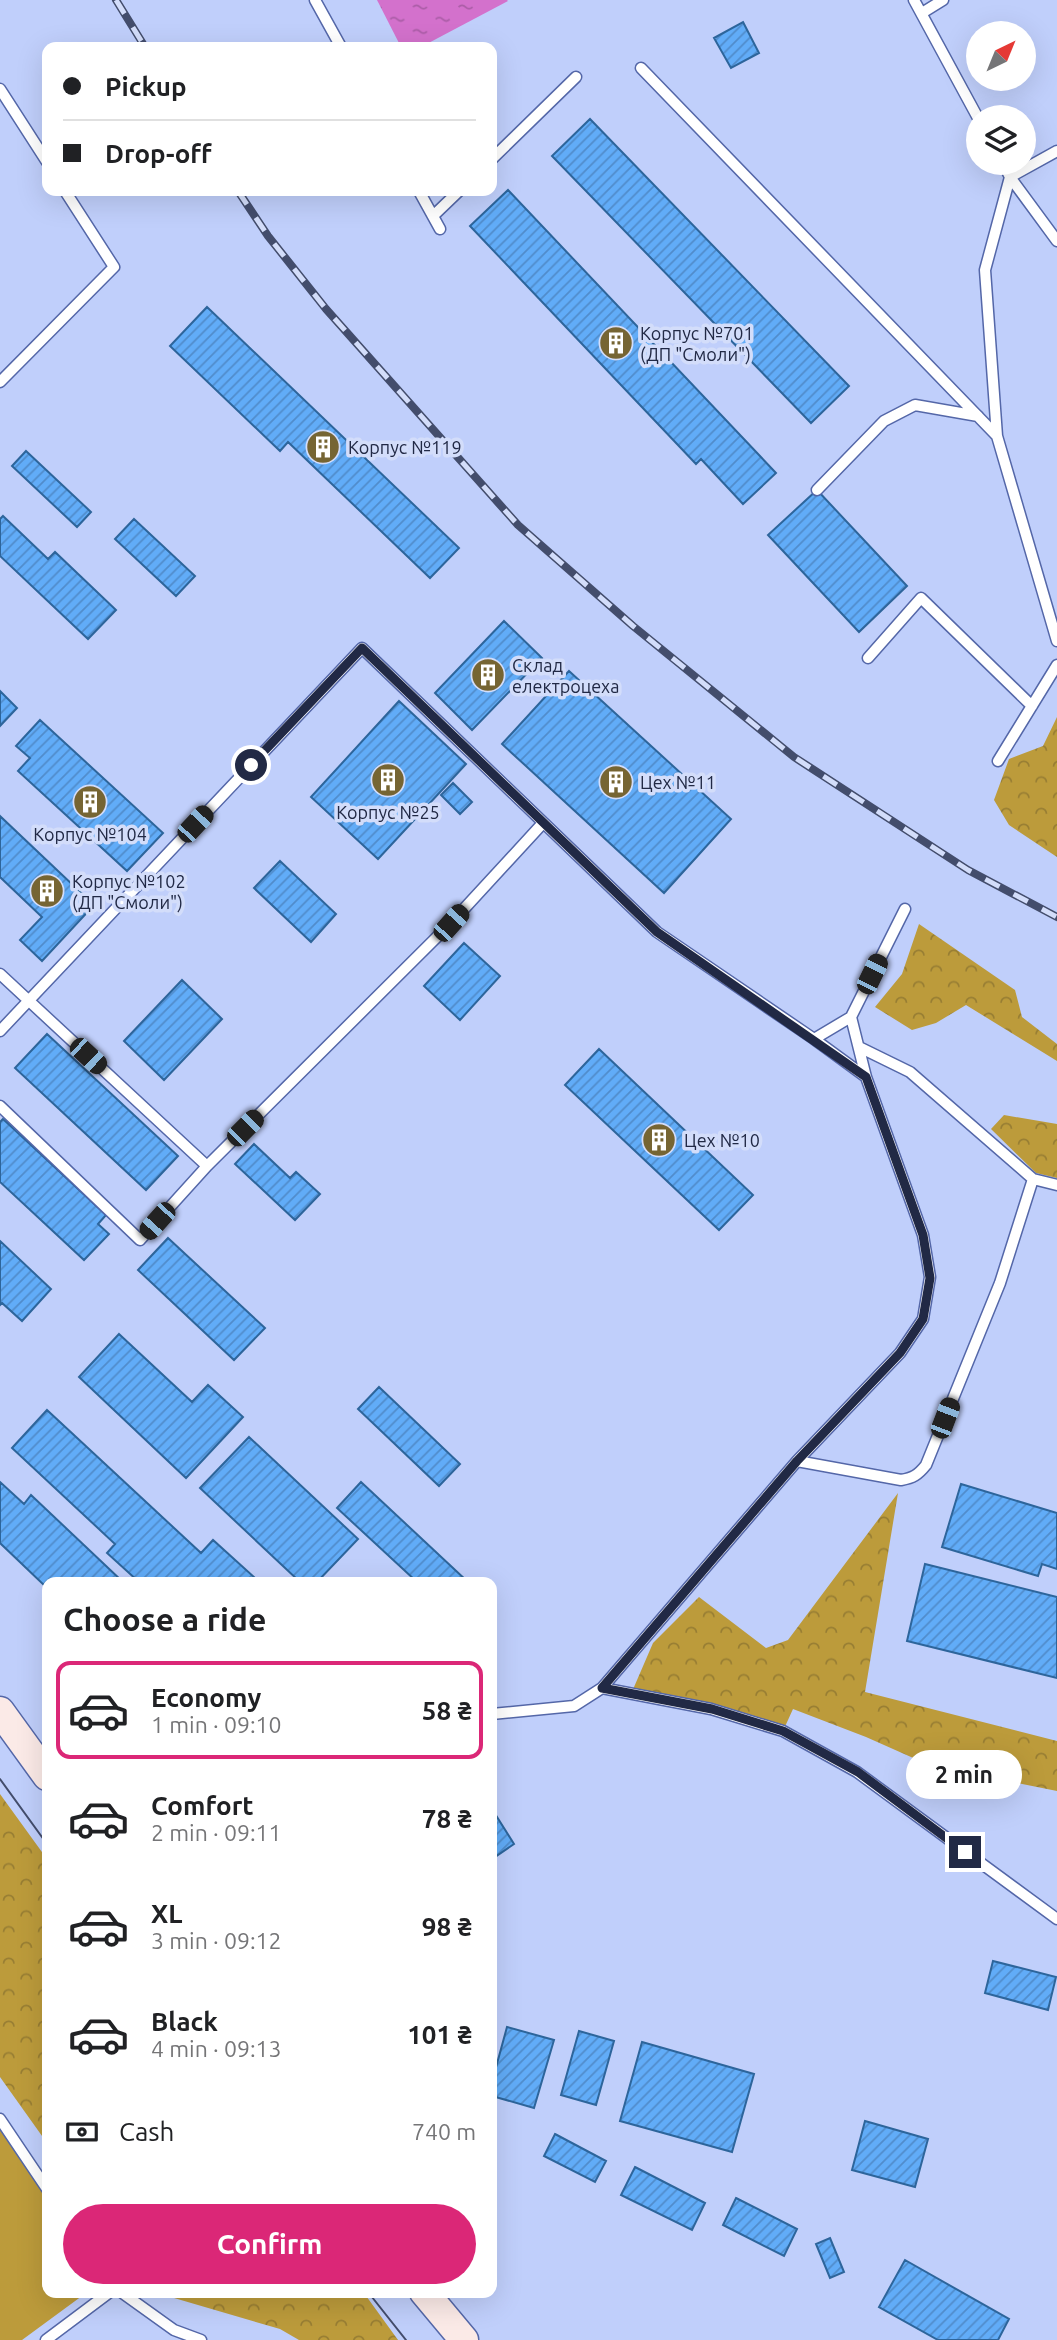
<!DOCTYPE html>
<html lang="en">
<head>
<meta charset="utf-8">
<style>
  :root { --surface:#fff; --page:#f6f6f6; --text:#202124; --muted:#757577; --line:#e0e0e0; --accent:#db2777 }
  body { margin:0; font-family:Ubuntu,sans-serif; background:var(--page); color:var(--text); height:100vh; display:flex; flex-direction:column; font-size:26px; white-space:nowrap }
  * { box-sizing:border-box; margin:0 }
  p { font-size:23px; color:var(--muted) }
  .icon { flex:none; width:38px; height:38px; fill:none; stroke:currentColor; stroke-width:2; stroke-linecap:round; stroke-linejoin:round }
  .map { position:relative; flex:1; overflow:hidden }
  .details { position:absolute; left:42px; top:1577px; width:455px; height:721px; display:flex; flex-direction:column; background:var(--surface); border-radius:14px; box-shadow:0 7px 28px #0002 }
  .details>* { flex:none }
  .banner { position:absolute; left:42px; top:42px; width:455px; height:154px; border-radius:14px; box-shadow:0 7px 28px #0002; display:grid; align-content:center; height:154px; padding:0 21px; background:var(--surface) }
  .needle { width:46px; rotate:43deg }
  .tools { position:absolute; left:966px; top:21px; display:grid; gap:14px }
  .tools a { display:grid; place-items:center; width:70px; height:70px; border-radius:50%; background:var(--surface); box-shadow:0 7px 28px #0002; font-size:35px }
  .end { position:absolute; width:32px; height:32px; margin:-16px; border:9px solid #212945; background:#fff; box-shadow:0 0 0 4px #fff }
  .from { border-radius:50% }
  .bubble { position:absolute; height:49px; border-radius:24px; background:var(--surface); box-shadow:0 7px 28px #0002; font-size:23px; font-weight:700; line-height:49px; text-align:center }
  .car { position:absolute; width:21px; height:42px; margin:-21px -10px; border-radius:9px; box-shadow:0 0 5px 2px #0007; background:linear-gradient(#222 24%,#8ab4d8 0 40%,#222 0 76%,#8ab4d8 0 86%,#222 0) }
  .banner b { display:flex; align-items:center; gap:24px; height:66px; font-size:26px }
  .banner b+b { border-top:2px solid var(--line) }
  .banner i { width:18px; height:18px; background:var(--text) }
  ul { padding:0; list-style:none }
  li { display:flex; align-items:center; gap:21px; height:98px; margin:0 14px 10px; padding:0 7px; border:4px solid transparent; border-radius:14px }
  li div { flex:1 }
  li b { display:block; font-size:26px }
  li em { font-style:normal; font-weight:700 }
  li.selected { border-color:var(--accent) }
  li>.icon { width:63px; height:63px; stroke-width:1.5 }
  h2 { padding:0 21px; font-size:32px; line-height:84px }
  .pay { display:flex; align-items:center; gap:18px; height:77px; padding:0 21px; font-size:26px }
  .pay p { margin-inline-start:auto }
  .primary-button { display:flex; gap:14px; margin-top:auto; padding:14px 21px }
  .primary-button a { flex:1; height:80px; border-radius:42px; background:var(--accent); color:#fff; font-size:28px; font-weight:700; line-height:80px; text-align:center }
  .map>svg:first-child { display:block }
</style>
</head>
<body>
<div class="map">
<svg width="1057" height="2340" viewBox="0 0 1057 2340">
  <defs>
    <pattern id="forest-crowns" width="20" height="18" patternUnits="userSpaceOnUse" patternTransform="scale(1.75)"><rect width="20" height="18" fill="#bc9b3b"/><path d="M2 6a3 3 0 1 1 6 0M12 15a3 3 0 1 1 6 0" fill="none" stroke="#987e33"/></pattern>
    <pattern id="water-ripples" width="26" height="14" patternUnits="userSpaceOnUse" patternTransform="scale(1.75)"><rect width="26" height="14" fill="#d371cc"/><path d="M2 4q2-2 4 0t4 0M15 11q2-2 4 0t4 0" fill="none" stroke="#ab5da7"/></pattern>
    <pattern id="building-hatch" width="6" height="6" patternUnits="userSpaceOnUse" patternTransform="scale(1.75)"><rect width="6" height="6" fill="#61acf8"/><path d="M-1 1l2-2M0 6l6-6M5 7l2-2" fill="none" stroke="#508ccb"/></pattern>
  </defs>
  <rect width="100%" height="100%" fill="#c0cffb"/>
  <!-- green -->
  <path fill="#bc9b3b" d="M0 2129 47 2198V2292L86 2293 22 2340H0Z"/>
  <!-- forest -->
  <path fill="url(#forest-crowns)" d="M1057 717V857L1009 825 994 800 1009 759 1043 746Z
    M919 924 1015 990 1022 1017 1057 1044V1061L966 1005 936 1023 912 1030 875 1007 902 974Z
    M1004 1115 1057 1124V1178L1036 1173 991 1129Z
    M898 1493 865 1692 1057 1741V1791L929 1765 866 1737 793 1709 783 1731 631 1694 653 1643 699 1597 766 1648 788 1640Z
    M0 1794 47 1859V2143L0 2077Z
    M157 2293H364L398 2340H299L280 2329Z"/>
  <!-- water -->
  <path fill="url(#water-ripples)" d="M377 0H507L508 1 421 47H401Z"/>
  <!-- building -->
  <path fill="url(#building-hatch)" stroke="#2d659b" stroke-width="2" d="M743 22 759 53 731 68 714 38Z
    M590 119 849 386 811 423 552 156Z
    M508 190 776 473 743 504 701 459 696 464 470 226Z
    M207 307 459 548 430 578 288 442 280 451 170 346Z
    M26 451 91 512 77 527 12 466Z
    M817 490 907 586 859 632 768 535Z
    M3 516 48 559 55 552 116 610 88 639 0 556V519Z
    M134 519 195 576 176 596 115 539Z
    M504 621 542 658 472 730 435 693Z
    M569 671 731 819 664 893 502 744Z
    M0 691 17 708 0 726Z
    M399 701 466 764 378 859 311 797Z
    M40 720 163 833 127 871 18 771 30 758 16 746Z
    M453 783 472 802 460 814 441 795Z
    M0 816 94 905 42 961 20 940 42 917 0 877Z
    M280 861 336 914 311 942 254 888Z
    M464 943 500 976 460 1020 424 986Z
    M182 980 222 1019 164 1080 124 1041Z
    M47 1034 178 1156 146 1190 15 1068Z
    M599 1049 753 1195 719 1230 565 1085Z
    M3 1119 106 1215 98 1224 109 1234 84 1260 0 1182V1122Z
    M254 1144 290 1178 296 1172 320 1194 295 1220 235 1164Z
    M168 1238 265 1328 234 1360 138 1270Z
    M0 1241 51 1289 22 1321 2 1303 0 1305Z
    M119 1334 192 1402 208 1385 243 1417 186 1478 79 1377Z
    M379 1387 460 1464 439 1486 358 1409Z
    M47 1410 201 1553 213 1540 254 1577 250 1582H139L107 1553 115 1544 12 1448Z
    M249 1437 358 1539 317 1582H300L200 1488Z
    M0 1482 24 1504 31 1495 123 1582H47V1588L0 1543Z
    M361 1482 468 1582H417L337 1508Z
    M961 1484 1057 1513V1569L1042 1564 1038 1576 942 1547Z
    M925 1564 1057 1597V1678L907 1641Z
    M492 1809 514 1844 492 1859Z
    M993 1961 1056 1977 1048 2010 985 1993Z
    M507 2027 554 2040 534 2108 492 2096V2082Z
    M579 2031 614 2041 596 2105 561 2095Z
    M642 2042 754 2074 732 2152 620 2121Z
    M865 2121 928 2139 915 2187 852 2170Z
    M555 2134 606 2161 595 2182 544 2156Z
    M635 2167 705 2203 692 2230 621 2195Z
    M736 2198 797 2229 784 2256 723 2225Z
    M830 2238 844 2272 830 2278 816 2244Z
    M905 2260 1009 2319 998 2340H938L879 2307Z"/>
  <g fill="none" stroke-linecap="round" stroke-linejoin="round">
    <!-- lane casing -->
    <g stroke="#5467a8" stroke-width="13">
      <path id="lane" d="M315 0 341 47
        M914 0 978 118
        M922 13 943 0
        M641 68 997 436
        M0 89 47 162
        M1057 151 1010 177 985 270 997 436 1057 641
        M492 159 576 77
        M1003 163 1010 177 1057 241
        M419 191 440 229
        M433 216 459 191
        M0 382 114 267 65 191
        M817 490 884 421 915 405 978 416
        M868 658 921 598 1032 706
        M998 761 1057 665
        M0 974 207 1166 451 923 543 823
        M0 1031 362 648 657 932 814 1039 866 1077 923 1235 930 1277 923 1319 900 1353 797 1461 602 1688 574 1706 492 1714
        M814 1039 851 1017
        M859 1047 910 1072 1033 1179 1057 1185
        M866 1077 851 1017 905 909
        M0 1106 140 1240 207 1166
        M797 1461 901 1480C913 1478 918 1475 926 1465L1000 1283 1033 1179
        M602 1688 711 1709 783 1731 857 1772 1057 1919
        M0 2119 47 2189
        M121 2292 174 2330 201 2340
        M46 2340 110 2292"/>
    </g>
    <!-- secondary casing -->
    <g stroke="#5467a8" stroke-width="31">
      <path id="secondary" d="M0 1711 47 1776
        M424 2292 464 2340"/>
    </g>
    <!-- lane -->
    <use href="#lane" stroke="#fff" stroke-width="10"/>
    <!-- secondary -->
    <use href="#secondary" stroke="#fbeae7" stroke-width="28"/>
    <!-- tram -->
    <path stroke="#434d6c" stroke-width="2" d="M0 1779 47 1844
      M368 2292 406 2340"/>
    <!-- rail casing -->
    <g stroke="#434d6c" stroke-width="8">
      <path id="rail" d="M116 0 145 47
        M238 191 268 236 326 309 518 525 633 626 794 757 968 870 1057 917"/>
    </g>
    <!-- rail -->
    <use href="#rail" stroke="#d3ddfa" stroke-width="5" stroke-dasharray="16" stroke-linecap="butt"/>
  </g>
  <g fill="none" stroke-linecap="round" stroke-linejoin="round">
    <!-- route -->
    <path stroke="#212945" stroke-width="9" d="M251 765 362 648 657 932 866 1077 923 1235 930 1278 923 1319 900 1353 797 1461 602 1688 712 1709 783 1731 858 1772 965 1852"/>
  </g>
  <!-- icons -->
  <defs>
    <g id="building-disc" transform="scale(1.75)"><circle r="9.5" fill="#766533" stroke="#d3ddfa"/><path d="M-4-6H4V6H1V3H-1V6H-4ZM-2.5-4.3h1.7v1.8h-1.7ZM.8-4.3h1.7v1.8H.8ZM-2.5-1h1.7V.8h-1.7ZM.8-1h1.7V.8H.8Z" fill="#fff"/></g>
  </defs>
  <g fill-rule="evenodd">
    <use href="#building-disc" x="616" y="343"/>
    <use href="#building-disc" x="323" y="447"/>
    <use href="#building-disc" x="488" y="675"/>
    <use href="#building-disc" x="388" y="780"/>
    <use href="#building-disc" x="616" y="782"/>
    <use href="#building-disc" x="90" y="802"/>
    <use href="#building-disc" x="47" y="891"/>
    <use href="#building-disc" x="659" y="1140"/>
  </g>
  <g text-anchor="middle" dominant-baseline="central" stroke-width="7" stroke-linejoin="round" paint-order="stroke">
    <!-- poi labels -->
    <g font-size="18" fill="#212945" stroke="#d3ddfa" text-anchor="start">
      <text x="640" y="333">Корпус №701<tspan x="640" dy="21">(ДП "Смоли")</tspan></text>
      <text x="348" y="447">Корпус №119</text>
      <text x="512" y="665">Склад<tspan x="512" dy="21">електроцеха</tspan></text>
      <text x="640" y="782">Цех №11</text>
      <text x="388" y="812" text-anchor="middle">Корпус №25</text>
      <text x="90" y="834" text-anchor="middle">Корпус №104</text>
      <text x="72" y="881">Корпус №102<tspan x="72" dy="21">(ДП "Смоли")</tspan></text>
      <text x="684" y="1140">Цех №10</text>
    </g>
  </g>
</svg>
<div class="tools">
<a><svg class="needle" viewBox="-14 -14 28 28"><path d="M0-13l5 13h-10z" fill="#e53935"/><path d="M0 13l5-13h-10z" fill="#757577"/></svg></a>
<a><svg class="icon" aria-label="layers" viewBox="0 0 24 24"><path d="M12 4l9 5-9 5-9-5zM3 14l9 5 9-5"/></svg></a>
</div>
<i class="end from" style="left:251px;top:765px"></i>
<i class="end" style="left:965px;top:1852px"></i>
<div class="bubble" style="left:906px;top:1750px;width:116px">2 min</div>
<i class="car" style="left:195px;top:824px;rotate:43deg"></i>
<i class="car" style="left:451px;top:923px;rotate:42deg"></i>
<i class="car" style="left:872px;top:974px;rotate:26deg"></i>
<i class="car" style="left:88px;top:1056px;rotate:133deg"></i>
<i class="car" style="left:245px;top:1128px;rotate:45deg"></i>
<i class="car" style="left:157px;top:1221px;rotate:222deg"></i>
<i class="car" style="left:945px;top:1418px;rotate:21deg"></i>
<div class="banner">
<b><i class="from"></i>Pickup</b>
<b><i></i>Drop-off</b>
</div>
<section class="details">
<h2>Choose a ride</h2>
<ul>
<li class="selected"><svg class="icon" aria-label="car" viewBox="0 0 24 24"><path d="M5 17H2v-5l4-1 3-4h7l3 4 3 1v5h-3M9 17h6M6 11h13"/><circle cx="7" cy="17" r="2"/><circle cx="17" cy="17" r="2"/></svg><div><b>Economy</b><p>1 min · 09:10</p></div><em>58 ₴</em></li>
<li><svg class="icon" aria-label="car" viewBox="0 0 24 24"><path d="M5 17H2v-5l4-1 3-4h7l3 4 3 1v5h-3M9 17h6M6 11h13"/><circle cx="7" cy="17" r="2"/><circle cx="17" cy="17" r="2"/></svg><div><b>Comfort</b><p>2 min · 09:11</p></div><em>78 ₴</em></li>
<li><svg class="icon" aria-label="car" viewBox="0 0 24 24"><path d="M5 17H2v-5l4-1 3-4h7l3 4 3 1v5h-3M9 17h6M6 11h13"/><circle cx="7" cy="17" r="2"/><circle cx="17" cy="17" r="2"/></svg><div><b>XL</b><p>3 min · 09:12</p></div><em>98 ₴</em></li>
<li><svg class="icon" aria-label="car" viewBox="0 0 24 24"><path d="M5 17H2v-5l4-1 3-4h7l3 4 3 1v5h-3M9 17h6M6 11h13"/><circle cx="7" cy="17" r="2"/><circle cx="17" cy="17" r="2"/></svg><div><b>Black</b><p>4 min · 09:13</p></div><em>101 ₴</em></li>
</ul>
<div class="pay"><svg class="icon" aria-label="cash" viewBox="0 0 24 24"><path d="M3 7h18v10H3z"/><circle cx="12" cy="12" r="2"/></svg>Cash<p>740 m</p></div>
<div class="primary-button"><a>Confirm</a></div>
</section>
</div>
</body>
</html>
